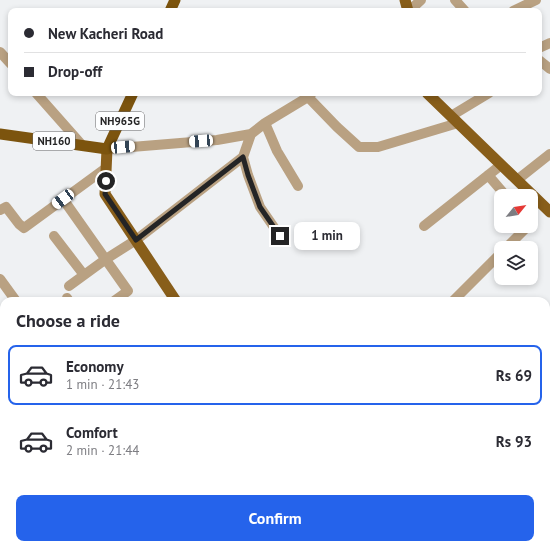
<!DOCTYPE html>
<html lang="en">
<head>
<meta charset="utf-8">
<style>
  :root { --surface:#fff; --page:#f7f7f7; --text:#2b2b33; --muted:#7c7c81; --line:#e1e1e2; --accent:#2563eb }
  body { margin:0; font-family:"PT Sans",sans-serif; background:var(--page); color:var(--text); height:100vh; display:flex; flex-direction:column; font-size:15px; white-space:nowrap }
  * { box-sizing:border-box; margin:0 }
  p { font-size:13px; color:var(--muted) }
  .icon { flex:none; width:22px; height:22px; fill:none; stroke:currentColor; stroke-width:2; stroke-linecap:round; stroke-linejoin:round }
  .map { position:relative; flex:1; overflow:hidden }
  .panel { position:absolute; left:0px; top:297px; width:550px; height:252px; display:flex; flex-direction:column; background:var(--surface); border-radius:12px 12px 0 0; box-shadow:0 2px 6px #0003 }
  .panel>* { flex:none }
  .top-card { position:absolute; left:8px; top:8px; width:534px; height:88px; border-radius:8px; box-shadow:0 2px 6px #0003; display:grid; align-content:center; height:88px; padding:0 16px; background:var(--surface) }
  .needle { width:26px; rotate:60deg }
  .controls { position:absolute; left:494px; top:189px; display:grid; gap:8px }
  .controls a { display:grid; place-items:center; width:44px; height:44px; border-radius:8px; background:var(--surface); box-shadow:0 2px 6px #0003; font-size:20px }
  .end { position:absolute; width:18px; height:18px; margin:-9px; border:5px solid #242425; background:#fff; box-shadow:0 0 0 2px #fff }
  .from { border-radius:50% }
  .bubble { position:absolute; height:28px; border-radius:8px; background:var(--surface); box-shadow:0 2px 6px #0003; font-size:13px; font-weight:700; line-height:28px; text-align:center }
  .car { position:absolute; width:12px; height:24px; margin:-12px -6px; border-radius:5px; box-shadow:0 0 3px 1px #0007; background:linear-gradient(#fff 24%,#345 0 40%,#fff 0 76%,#345 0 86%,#fff 0) }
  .top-card b { display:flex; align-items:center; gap:14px; height:38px; font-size:15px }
  .top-card b+b { border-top:1px solid var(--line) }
  .top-card i { width:10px; height:10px; background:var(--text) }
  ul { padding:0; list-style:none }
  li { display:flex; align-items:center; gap:12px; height:60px; margin:0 8px 6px; padding:0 8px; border:2px solid transparent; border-radius:8px }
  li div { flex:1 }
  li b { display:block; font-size:15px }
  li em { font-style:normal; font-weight:700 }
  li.active { border-color:var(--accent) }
  li>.icon { width:36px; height:36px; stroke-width:1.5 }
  h2 { padding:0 16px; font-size:18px; line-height:48px }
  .button { display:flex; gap:8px; margin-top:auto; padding:8px 16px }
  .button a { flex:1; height:46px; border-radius:8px; background:var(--accent); color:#fff; font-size:16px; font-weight:700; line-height:46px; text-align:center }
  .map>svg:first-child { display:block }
</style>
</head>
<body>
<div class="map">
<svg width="550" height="549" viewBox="0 0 550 549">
  <rect width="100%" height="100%" fill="#eff1f3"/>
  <!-- water -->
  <path fill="#9dcddc" d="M550 329V388L546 391V333Z
    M321 545H384L379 549H317Z"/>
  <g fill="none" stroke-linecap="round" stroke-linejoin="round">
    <!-- minor -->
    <path stroke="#b9a182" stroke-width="10" d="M455 0 465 11
      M409 11 421 0
      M513 11 536 0
      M539 48 550 43
      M0 52 11 64
      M539 60 550 69
      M36 93 82 145
      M308 97 337 127 359 147H378L458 123
      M451 116 489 93
      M265 123 277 151 298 186
      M107 149 217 140 251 134 265 123 308 97 312 93
      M243 157 248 175 260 207 280 236
      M488 175 506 196
      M517 180 550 154
      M63 199 128 291 114 301
      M0 210 6 207 19 224 24 228 106 168
      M424 226 501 165
      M54 236 84 275
      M506 248 528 226
      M0 279 16 301
      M69 286 106 259 136 240 243 157 251 134
      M67 298 69 301
      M453 301 501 253
      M549 475H550"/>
    <!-- primary -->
    <path stroke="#885e1a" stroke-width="11" d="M405 0 408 11
      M427 93 550 212
      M107 149 105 194 176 301
      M341 545 344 549"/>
    <!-- trunk -->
    <path stroke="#7c540e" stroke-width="11" d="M170 11 175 0
      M0 134 107 149 133 93"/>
  </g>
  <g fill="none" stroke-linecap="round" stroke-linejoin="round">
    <!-- route -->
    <path stroke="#242425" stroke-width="5" d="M106 181 105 194 136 240 243 157 248 175 260 207 280 236"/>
  </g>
  <g text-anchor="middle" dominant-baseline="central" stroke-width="4" stroke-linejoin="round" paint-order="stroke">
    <!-- shield labels -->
    <g fill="#fdfeff" stroke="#656566" stroke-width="1">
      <rect x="96" y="112" width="48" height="18" rx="3"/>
      <rect x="33" y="132" width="42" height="18" rx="3"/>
    </g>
    <g font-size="11" font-weight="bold" fill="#242425">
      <text x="120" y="121">NH965G</text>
      <text x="54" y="141">NH160</text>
    </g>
  </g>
</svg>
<div class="controls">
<a><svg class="needle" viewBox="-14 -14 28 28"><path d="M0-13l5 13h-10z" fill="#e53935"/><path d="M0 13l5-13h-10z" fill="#7c7c81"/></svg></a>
<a><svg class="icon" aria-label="layers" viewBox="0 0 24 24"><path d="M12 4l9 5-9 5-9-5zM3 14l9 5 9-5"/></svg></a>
</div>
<i class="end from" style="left:106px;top:181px"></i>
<i class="end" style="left:280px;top:236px"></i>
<div class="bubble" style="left:294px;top:222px;width:66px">1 min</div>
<i class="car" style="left:201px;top:141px;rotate:266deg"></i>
<i class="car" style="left:123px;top:147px;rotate:85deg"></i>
<i class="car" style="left:63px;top:199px;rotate:234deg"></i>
<div class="top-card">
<b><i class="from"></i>New Kacheri Road</b>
<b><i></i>Drop-off</b>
</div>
<section class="panel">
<h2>Choose a ride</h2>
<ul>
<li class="active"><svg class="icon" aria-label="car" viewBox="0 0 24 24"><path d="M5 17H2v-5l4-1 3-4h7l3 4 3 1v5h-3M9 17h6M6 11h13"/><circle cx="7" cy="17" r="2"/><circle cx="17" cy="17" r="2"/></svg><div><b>Economy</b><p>1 min · 21:43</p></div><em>Rs 69</em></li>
<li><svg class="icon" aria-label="car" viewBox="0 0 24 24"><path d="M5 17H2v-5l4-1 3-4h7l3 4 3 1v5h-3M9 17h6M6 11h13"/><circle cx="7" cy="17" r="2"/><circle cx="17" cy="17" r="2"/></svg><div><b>Comfort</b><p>2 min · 21:44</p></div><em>Rs 93</em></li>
</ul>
<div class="button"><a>Confirm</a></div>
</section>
</div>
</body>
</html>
